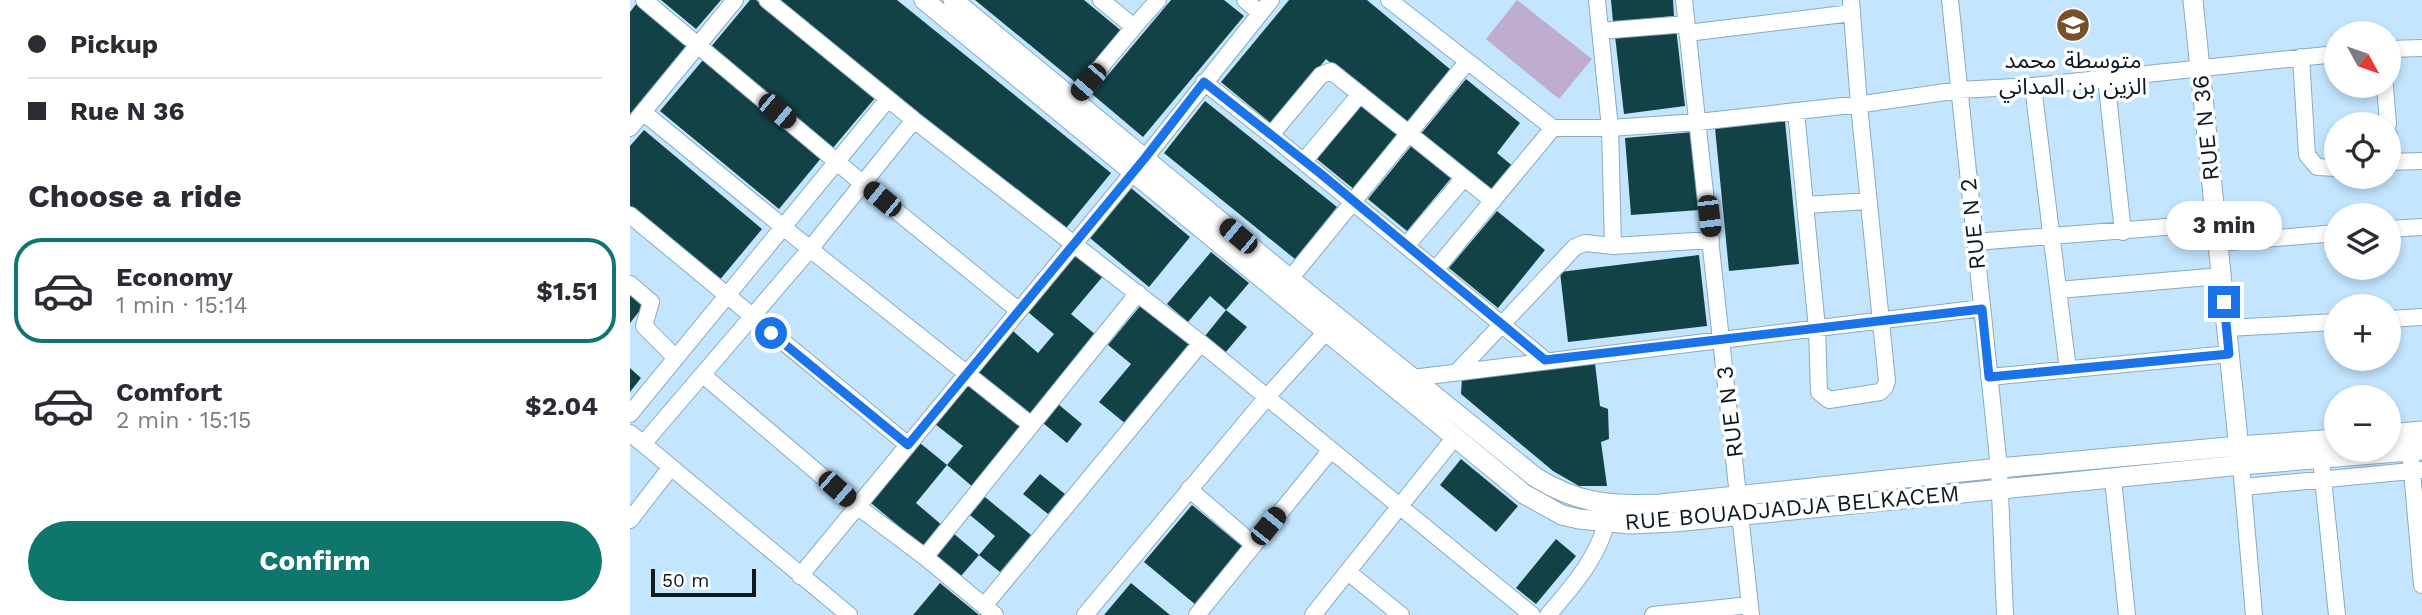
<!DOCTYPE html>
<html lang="en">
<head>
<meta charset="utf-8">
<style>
  :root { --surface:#fff; --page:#f2f2f3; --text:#2b2b33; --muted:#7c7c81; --line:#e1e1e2; --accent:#0f766e }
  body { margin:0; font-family:"Work Sans","Noto Sans Arabic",sans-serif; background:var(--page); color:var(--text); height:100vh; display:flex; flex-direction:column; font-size:26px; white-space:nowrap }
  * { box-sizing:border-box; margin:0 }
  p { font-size:23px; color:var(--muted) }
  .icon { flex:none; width:38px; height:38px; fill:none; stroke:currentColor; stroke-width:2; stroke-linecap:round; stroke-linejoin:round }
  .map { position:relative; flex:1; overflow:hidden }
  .details { display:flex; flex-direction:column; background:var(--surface); width:630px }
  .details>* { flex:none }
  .guide { display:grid; align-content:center; height:154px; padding:0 28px; background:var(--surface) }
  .needle { width:46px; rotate:130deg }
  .tools { position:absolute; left:1694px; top:21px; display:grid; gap:14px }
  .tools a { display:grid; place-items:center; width:77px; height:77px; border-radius:50%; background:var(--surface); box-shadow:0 4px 10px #0003; font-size:35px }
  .scale { position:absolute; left:21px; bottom:18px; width:105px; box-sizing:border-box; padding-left:7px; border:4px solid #0d1a22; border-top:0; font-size:19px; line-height:24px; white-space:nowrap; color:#0d1a22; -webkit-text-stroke:5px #fff; paint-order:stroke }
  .end { position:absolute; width:32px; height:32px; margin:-16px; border:9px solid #1a73e8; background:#fff; box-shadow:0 0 0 4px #fff }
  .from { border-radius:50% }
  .bubble { position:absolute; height:49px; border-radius:24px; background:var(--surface); box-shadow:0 4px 10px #0003; font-size:23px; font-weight:700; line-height:49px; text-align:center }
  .car { position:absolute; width:21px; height:42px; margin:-21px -10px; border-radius:9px; box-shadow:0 0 5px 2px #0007; background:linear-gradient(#222 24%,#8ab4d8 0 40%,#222 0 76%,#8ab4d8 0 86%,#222 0) }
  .guide b { display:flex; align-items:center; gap:24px; height:66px; font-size:26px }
  .guide b+b { border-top:2px solid var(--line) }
  .guide i { width:18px; height:18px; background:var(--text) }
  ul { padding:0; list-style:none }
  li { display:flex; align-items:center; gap:21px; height:105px; margin:0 14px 10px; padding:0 14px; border:4px solid transparent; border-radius:28px }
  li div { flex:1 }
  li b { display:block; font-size:26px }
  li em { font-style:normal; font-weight:700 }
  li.current { border-color:var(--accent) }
  li>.icon { width:63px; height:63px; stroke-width:1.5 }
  h2 { padding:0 28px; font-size:32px; line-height:84px }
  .primary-button { display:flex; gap:14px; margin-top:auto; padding:14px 28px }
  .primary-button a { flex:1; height:80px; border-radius:42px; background:var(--accent); color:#fff; font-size:28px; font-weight:700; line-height:80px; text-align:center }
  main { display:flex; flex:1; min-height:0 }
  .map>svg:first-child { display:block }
</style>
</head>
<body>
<main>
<section class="details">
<div class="guide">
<b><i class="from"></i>Pickup</b>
<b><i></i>Rue N 36</b>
</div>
<h2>Choose a ride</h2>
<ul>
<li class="current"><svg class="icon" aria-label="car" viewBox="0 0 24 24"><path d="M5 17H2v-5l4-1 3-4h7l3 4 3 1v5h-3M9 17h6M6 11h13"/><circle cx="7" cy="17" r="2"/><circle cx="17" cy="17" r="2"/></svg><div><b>Economy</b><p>1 min · 15:14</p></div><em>$1.51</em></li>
<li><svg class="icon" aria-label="car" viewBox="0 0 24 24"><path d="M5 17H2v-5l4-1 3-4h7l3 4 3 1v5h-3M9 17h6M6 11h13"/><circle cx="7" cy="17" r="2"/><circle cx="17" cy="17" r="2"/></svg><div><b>Comfort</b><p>2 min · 15:15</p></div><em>$2.04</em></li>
</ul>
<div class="primary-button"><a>Confirm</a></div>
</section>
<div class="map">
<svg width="1792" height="615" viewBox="0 0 1792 615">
  <rect width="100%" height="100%" fill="#c3e5fe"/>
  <!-- green -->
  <path fill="#bfadd0" d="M887 0 962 59 929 99 856 39Z"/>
  <!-- building -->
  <path fill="#134246" d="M31 0H91L66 29Z
    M120 0H126L245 98 202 149 80 48Z
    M144 0H267L481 173 432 233Z
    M345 0H454L494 33 450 86Z
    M541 0H594L614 16 513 137 462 94Z
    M659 0H737L821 70 775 125 696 59 642 124 591 82Z
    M981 0H1043L1044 16 983 22Z
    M7 3 57 45 0 114V12Z
    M1046 28 1055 106 994 114 985 36Z
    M73 60 192 157 149 209 30 111Z
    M836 79 890 123 867 153 885 168 863 195 790 135Z
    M575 101 707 207 665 259 534 153Z
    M731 105 769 136 725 190 687 159Z
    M1155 121 1169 264 1099 271 1085 128Z
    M14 130 132 229 88 282 0 208V146Z
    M1063 132 1069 210 1001 215 995 138Z
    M782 145 822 177 777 231 738 199Z
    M501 188 560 237 519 287 460 238Z
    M867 211 915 250 868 308 819 268Z
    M581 252 619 283 596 310 580 296 558 322 537 304Z
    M448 253 474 275 441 314 466 335 400 415 348 372 383 331 408 353 424 334 398 312Z
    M1069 255 1077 326 938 342 930 272Z
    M0 292 15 304 0 323Z
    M511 305 561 346 496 424 469 402 501 364 478 345Z
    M596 310 617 327 595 353 575 336Z
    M965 363 970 406 978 409 979 439 971 442 977 486H949L923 471 831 394 832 378Z
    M0 368 11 378 0 392Z
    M339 382 392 427 343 487 317 465 333 446 305 424Z
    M428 404 452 424 437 443 413 423Z
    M290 443 317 465 286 503 313 526 295 548 241 503Z
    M831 459 888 506 866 532 810 485Z
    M410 474 435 494 418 514 393 494Z
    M355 497 401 535 370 572 349 555 331 576 305 555 323 533 349 555 365 536 340 515Z
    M562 505 614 548 566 605 514 562Z
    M926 539 946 556 906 604 886 588Z
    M310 583 349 615H283Z
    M501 583 540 615H474Z"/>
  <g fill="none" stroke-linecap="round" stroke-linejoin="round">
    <!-- minor casing -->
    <g stroke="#8aabc2" stroke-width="18">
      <path id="minor" d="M14 0 232 183 388 310
        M137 0 284 120 571 343 902 615
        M615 0 630 13
        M759 0 923 128H980L1068 122 1240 103 1329 90 1403 86 1706 54
        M967 0 980 128 983 246
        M1054 0 1121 615
        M1320 0 1369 468 1375 615
        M504 27 528 0
        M970 31 1056 24
        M1057 33 1222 13
        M1759 49 1792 48
        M1671 57 1677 155 1687 167 1706 168
        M1476 78 1493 232
        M574 82 641 135 691 75 701 71 863 201
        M1403 86 1438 370
        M1755 86 1758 124
        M443 100 504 27 471 0
        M1166 111 1187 328 1189 392 1199 400 1250 392 1255 387 1257 381 1229 105 1221 0
        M13 112 180 249 400 424
        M0 128 105 0
        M641 135 915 360
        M1759 135 1761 161
        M674 161 730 94
        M1759 162 1792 161
        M1175 205 1239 201
        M0 215 278 445
        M1759 229 1792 227
        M1345 242 1586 223
        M1588 243 1706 233
        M777 245 834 178
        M806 269 923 128
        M660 279 837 62
        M0 284 21 302 14 326 46 358
        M1428 290 1591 276
        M1759 319 1792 317
        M1597 328 1706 322
        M827 372 945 247 955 243 983 246 1081 240
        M73 375 227 506 295 557 365 615
        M1359 377 1599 354
        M782 378 1352 308
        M0 414 258 99
        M0 433 219 615
        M13 444 180 249 284 120
        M1691 459 1707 615
        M1781 460 1792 585
        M1611 465 1624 615
        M1483 479 1497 615
        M1613 487 1792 470
        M559 489 623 544
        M0 520 41 467
        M295 557 508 293
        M718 572 771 615
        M170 576 515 158 641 0
        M354 606 571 343
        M455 615 637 397 703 324
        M567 615 700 451
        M683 615 825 437
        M918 615C945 584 973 552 979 510
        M1023 615 1120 605"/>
    </g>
    <!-- tertiary casing -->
    <g stroke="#8aabc2" stroke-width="21">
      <path id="tertiary" d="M294 0 894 494 932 515 949 519 1000 524 1044 522 1611 465 1792 450
        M323 0 660 279 905 477C948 504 981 506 1030 504L1369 468 1609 446 1706 439
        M1563 0 1610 459
        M1759 434 1792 431"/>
    </g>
    <!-- minor -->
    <use href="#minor" stroke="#fff" stroke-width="16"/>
    <!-- tertiary -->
    <use href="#tertiary" stroke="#fff" stroke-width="19"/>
  </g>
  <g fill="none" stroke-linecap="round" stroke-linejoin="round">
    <!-- route -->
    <path stroke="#1a73e8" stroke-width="9" d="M141 333 278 445 515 158 574 82 691 174 915 360 1352 309 1359 377 1599 354 1594 302"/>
  </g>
  <!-- icons -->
  <defs>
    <g id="school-disc" transform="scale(1.75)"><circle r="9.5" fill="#75522b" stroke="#fff"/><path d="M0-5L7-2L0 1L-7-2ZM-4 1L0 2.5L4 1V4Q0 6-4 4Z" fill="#fff"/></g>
  </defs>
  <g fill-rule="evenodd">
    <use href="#school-disc" x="1443" y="25"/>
  </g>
  <g text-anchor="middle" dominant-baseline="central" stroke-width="7" stroke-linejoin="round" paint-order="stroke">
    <!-- poi labels -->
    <g font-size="23" fill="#0d1a22" stroke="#fff">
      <text x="1443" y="60">متوسطة محمد<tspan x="1443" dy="26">الزين بن المداني</tspan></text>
    </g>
    <!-- street labels -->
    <g font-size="23" fill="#0d1a22" stroke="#fff">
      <text transform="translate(1576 128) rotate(-96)">RUE N 36</text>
      <text transform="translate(1343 224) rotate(-96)">RUE N 2</text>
      <text transform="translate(1100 412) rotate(-97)">RUE N 3</text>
      <text transform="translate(1162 508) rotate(-5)">RUE BOUADJADJA BELKACEM</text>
    </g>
  </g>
</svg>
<div class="tools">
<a><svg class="needle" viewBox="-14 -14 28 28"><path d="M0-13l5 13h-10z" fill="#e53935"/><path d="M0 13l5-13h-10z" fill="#7c7c81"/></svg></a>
<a><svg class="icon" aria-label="locate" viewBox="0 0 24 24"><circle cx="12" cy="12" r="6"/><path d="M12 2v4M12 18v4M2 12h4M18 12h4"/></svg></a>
<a><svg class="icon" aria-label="layers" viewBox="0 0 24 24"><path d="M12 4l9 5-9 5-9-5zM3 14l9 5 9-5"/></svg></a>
<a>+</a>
<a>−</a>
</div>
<div class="scale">50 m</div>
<i class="end from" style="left:141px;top:333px"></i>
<i class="end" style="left:1594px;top:302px"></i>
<div class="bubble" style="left:1536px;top:201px;width:116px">3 min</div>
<i class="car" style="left:458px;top:82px;rotate:221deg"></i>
<i class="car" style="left:147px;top:111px;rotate:130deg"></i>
<i class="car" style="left:252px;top:199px;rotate:309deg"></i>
<i class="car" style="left:1079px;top:216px;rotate:173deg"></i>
<i class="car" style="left:608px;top:236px;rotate:310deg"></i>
<i class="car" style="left:207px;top:489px;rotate:131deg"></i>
<i class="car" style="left:638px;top:526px;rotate:39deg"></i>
</div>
</main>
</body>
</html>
